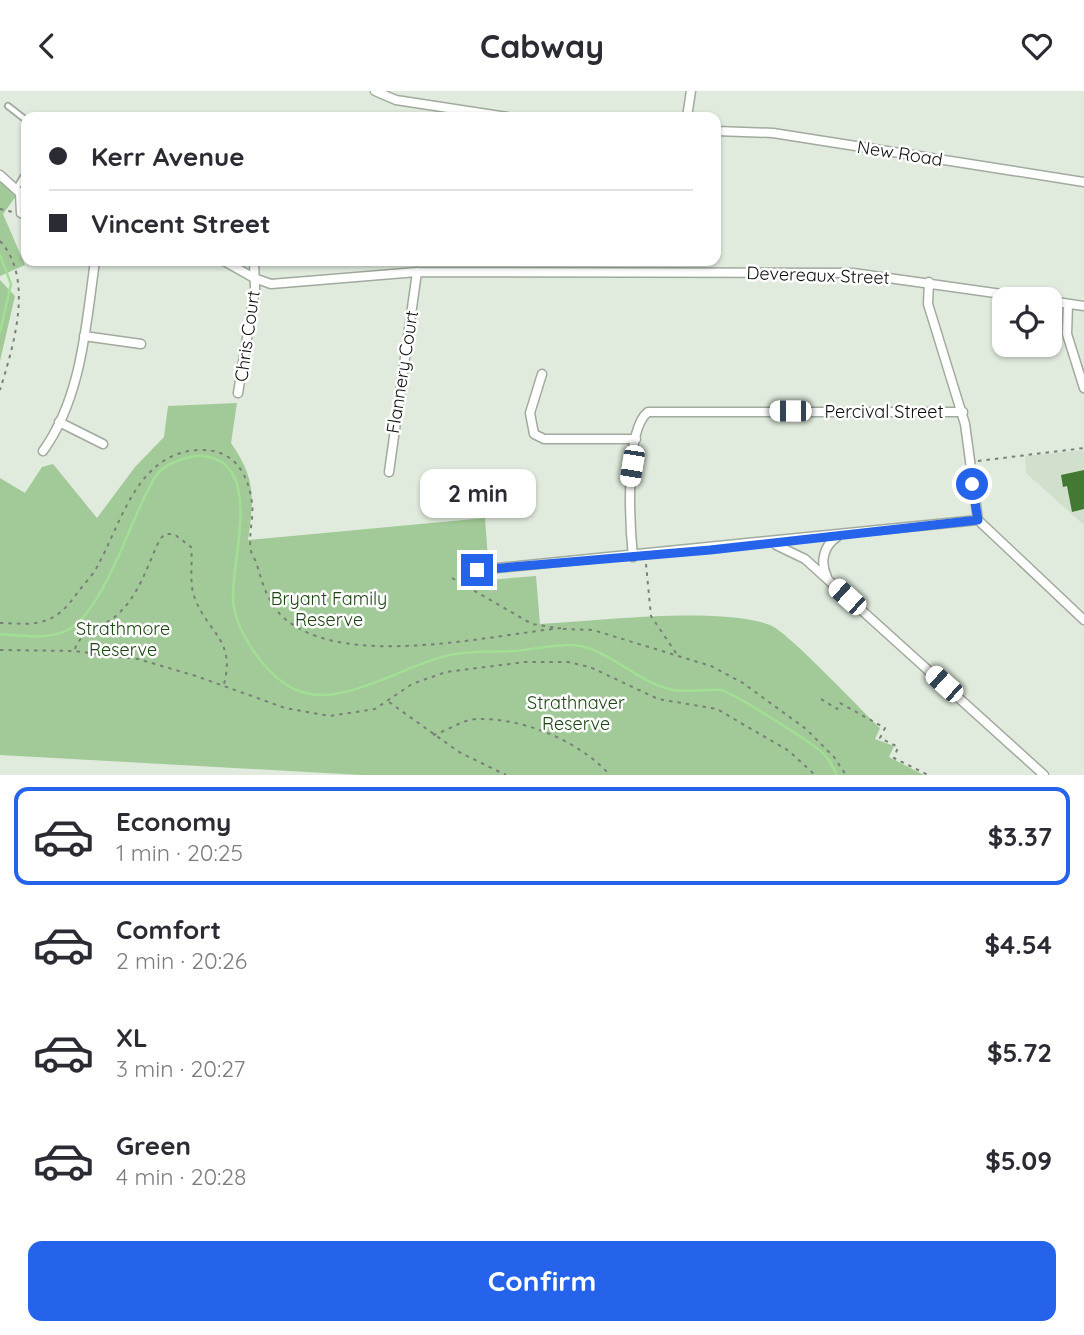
<!DOCTYPE html>
<html lang="en">
<head>
<meta charset="utf-8">
<style>
  :root { --surface:#fff; --page:#f7f7f7; --text:#2b2b33; --muted:#7c7c81; --line:#e1e1e2; --accent:#2563eb }
  body { margin:0; font-family:Quicksand,sans-serif; background:var(--page); color:var(--text); height:100vh; display:flex; flex-direction:column; font-size:26px; white-space:nowrap }
  * { box-sizing:border-box; margin:0 }
  p { font-size:23px; color:var(--muted) }
  .icon { flex:none; width:38px; height:38px; fill:none; stroke:currentColor; stroke-width:2; stroke-linecap:round; stroke-linejoin:round }
  .map { position:relative; height:684px; overflow:hidden }
  .drawer { display:flex; flex-direction:column; background:var(--surface); flex:1 }
  .drawer>* { flex:none }
  .guide { position:absolute; left:21px; top:21px; width:700px; height:154px; border-radius:14px; box-shadow:0 2px 5px #0004; display:grid; align-content:center; height:154px; padding:0 28px; background:var(--surface) }
  .controls { position:absolute; left:992px; top:196px; display:grid; gap:14px }
  .controls a { display:grid; place-items:center; width:70px; height:70px; border-radius:14px; background:var(--surface); box-shadow:0 2px 5px #0004; font-size:35px }
  .end { position:absolute; width:32px; height:32px; margin:-16px; border:9px solid #2563eb; background:#fff; box-shadow:0 0 0 4px #fff }
  .from { border-radius:50% }
  .bubble { position:absolute; height:49px; border-radius:14px; background:var(--surface); box-shadow:0 2px 5px #0004; font-size:23px; font-weight:700; line-height:49px; text-align:center }
  .car { position:absolute; width:21px; height:42px; margin:-21px -10px; border-radius:9px; box-shadow:0 0 5px 2px #0007; background:linear-gradient(#fff 24%,#345 0 40%,#fff 0 76%,#345 0 86%,#fff 0) }
  .guide b { display:flex; align-items:center; gap:24px; height:66px; font-size:26px }
  .guide b+b { border-top:2px solid var(--line) }
  .guide i { width:18px; height:18px; background:var(--text) }
  ul { padding:12px 0 0; list-style:none }
  li { display:flex; align-items:center; gap:21px; height:98px; margin:0 14px 10px; padding:0 14px; border:4px solid transparent; border-radius:14px }
  li div { flex:1 }
  li b { display:block; font-size:26px }
  li em { font-style:normal; font-weight:700 }
  li.current { border-color:var(--accent) }
  li>.icon { width:63px; height:63px; stroke-width:1.5 }
  .primary-button { display:flex; gap:14px; margin-top:auto; padding:14px 28px }
  .primary-button a { flex:1; height:80px; border-radius:14px; background:var(--accent); color:#fff; font-size:28px; font-weight:700; line-height:80px; text-align:center }
  header { display:flex; justify-content:space-between; align-items:center; height:91px; padding:0 28px; background:var(--surface); font-size:32px; font-weight:700 }
  .map>svg:first-child { display:block }
</style>
</head>
<body>
<header><svg class="icon" aria-label="back" viewBox="0 0 24 24"><path d="M15 5l-7 7 7 7"/></svg>Cabway<svg class="icon" aria-label="heart" viewBox="0 0 24 24"><path d="M12 20l-8-8c-3-5 5-10 8-4 3-6 11-1 8 4z"/></svg></header>
<div class="map">
<svg width="1084" height="684" viewBox="0 0 1084 684">
  <rect width="100%" height="100%" fill="#e0ebdd"/>
  <!-- built -->
  <path fill="#d0e0cc" d="M1084 359V434L1026 382 1025 365Z"/>
  <!-- green -->
  <path fill="#a2ca98" d="M0 91 16 105 3 123 25 174 0 185Z
    M0 189 15 205 0 270Z
    M237 312 231 352C256 388 254 407 248 449L485 427 488 468 474 470 476 490 536 485 540 533C598 530 720 515 770 534 787 540 862 620 880 637L875 648 894 655 889 666 924 684H361L0 664V387L25 402 42 376 53 373 97 427 135 376 164 346 168 315Z"/>
  <g fill="none" stroke-linecap="round" stroke-linejoin="round">
    <!-- stream -->
    <path stroke="#a2de94" stroke-width="2.5" d="M0 164 11 193 0 241
      M0 543C22 545 56 550 74 535 104 511 127 442 144 407 149 399 152 388 159 381 168 372 189 364 202 365 265 369 231 470 233 508 235 540 265 584 294 598 343 622 412 566 463 562 480 560 498 561 515 560 539 558 568 549 591 558 618 568 641 591 669 598 685 603 704 597 721 599 732 601 816 654 825 664 830 669 833 678 837 684"/>
  </g>
  <!-- building -->
  <path fill="#427933" d="M1084 379V418L1072 421 1067 395 1063 396 1061 384Z"/>
  <g fill="none" stroke-linecap="round" stroke-linejoin="round">
    <!-- lane casing -->
    <g stroke="#a0aa9d" stroke-width="8">
      <path id="lane" d="M8 15 26 29
        M16 98 26 81"/>
    </g>
    <!-- street casing -->
    <g stroke="#a0aa9d" stroke-width="11">
      <path id="street" d="M375 0 396 9 507 26
        M687 26 691 0
        M716 40 773 42 1084 91
        M0 84 20 102 21 122 26 123
        M224 170 254 187 271 193 417 181 853 182 1038 208
        M929 191 928 213 965 333 978 429 1084 529
        M1050 210 1084 215
        M1068 213 1067 243 1084 297
        M84 245 141 253
        M542 283 530 322 534 343 544 348H636
        M238 302 255 198 254 170
        M59 331 103 353
        M43 360C82 306 86 233 95 170
        M389 381 417 181
        M776 454 805 468 1044 684
        M633 466C630 437 624 339 648 321H963
        M477 479 978 429
        M827 486C820 472 823 455 837 446"/>
    </g>
    <!-- path -->
    <path stroke="#798077" stroke-width="2" stroke-dasharray="3.5 5" stroke-linecap="butt" d="M0 118 13 121
      M0 150C35 188 13 256 0 299
      M978 370 1084 357
      M646 473 651 525 678 565
      M452 487 532 533 557 537
      M0 532C15 532 33 535 47 529 61 524 70 512 78 501 84 493 92 485 97 476 122 431 137 361 200 359 233 358 248 381 252 412 254 427 248 444 251 460 252 465 256 469 257 474 266 505 273 525 304 540 370 572 489 545 561 537
      M563 538 593 539 711 575 743 592 806 638 834 666 846 684
      M75 558C80 540 104 536 117 524 140 503 147 475 160 448L165 443H174L191 456C193 472 189 490 194 505 207 542 236 548 224 593
      M0 559 74 560 138 568 196 585 285 617 330 625 375 618 412 593 446 581 525 571H568L590 576 658 608 717 618 789 660 815 684
      M821 608 837 618 840 612 885 637 880 647 898 656 894 667 928 684
      M389 611 459 661 506 684
      M433 644C448 640 462 628 478 628 524 627 579 650 610 684"/>
    <!-- lane -->
    <use href="#lane" stroke="#fff" stroke-width="4.5"/>
    <!-- street -->
    <use href="#street" stroke="#fff" stroke-width="8"/>
  </g>
  <g fill="none" stroke-linecap="round" stroke-linejoin="round">
    <!-- route -->
    <path stroke="#2563eb" stroke-width="9" d="M477 479 710 459 978 429 972 393"/>
  </g>
  <g text-anchor="middle" dominant-baseline="central" stroke-width="5" stroke-linejoin="round" paint-order="stroke">
    <!-- street labels -->
    <g font-size="18" fill="#0a0d09" stroke="#fff">
      <text transform="translate(900 62) rotate(9)">New Road</text>
      <text transform="translate(818 184) rotate(2)">Devereaux Street</text>
      <text transform="translate(247 245) rotate(-82)">Chris Court</text>
      <text transform="translate(402 281) rotate(-81)">Flannery Court</text>
      <text x="884" y="320">Percival Street</text>
    </g>
    <!-- park labels -->
    <g font-size="18" fill="#1d4413" stroke="#fff">
      <text x="329" y="507">Bryant Family<tspan x="329" dy="21">Reserve</tspan></text>
      <text x="123" y="537">Strathmore<tspan x="123" dy="21">Reserve</tspan></text>
      <text x="576" y="611">Strathnaver<tspan x="576" dy="21">Reserve</tspan></text>
    </g>
  </g>
</svg>
<div class="controls">
<a><svg class="icon" aria-label="locate" viewBox="0 0 24 24"><circle cx="12" cy="12" r="6"/><path d="M12 2v4M12 18v4M2 12h4M18 12h4"/></svg></a>
</div>
<i class="end from" style="left:972px;top:393px"></i>
<i class="end" style="left:477px;top:479px"></i>
<div class="bubble" style="left:420px;top:378px;width:116px">2 min</div>
<i class="car" style="left:790px;top:320px;rotate:270deg"></i>
<i class="car" style="left:632px;top:375px;rotate:189deg"></i>
<i class="car" style="left:847px;top:506px;rotate:312deg"></i>
<i class="car" style="left:944px;top:593px;rotate:312deg"></i>
<div class="guide">
<b><i class="from"></i>Kerr Avenue</b>
<b><i></i>Vincent Street</b>
</div>
</div>
<section class="drawer">
<ul>
<li class="current"><svg class="icon" aria-label="car" viewBox="0 0 24 24"><path d="M5 17H2v-5l4-1 3-4h7l3 4 3 1v5h-3M9 17h6M6 11h13"/><circle cx="7" cy="17" r="2"/><circle cx="17" cy="17" r="2"/></svg><div><b>Economy</b><p>1 min · 20:25</p></div><em>$3.37</em></li>
<li><svg class="icon" aria-label="car" viewBox="0 0 24 24"><path d="M5 17H2v-5l4-1 3-4h7l3 4 3 1v5h-3M9 17h6M6 11h13"/><circle cx="7" cy="17" r="2"/><circle cx="17" cy="17" r="2"/></svg><div><b>Comfort</b><p>2 min · 20:26</p></div><em>$4.54</em></li>
<li><svg class="icon" aria-label="car" viewBox="0 0 24 24"><path d="M5 17H2v-5l4-1 3-4h7l3 4 3 1v5h-3M9 17h6M6 11h13"/><circle cx="7" cy="17" r="2"/><circle cx="17" cy="17" r="2"/></svg><div><b>XL</b><p>3 min · 20:27</p></div><em>$5.72</em></li>
<li><svg class="icon" aria-label="car" viewBox="0 0 24 24"><path d="M5 17H2v-5l4-1 3-4h7l3 4 3 1v5h-3M9 17h6M6 11h13"/><circle cx="7" cy="17" r="2"/><circle cx="17" cy="17" r="2"/></svg><div><b>Green</b><p>4 min · 20:28</p></div><em>$5.09</em></li>
</ul>
<div class="primary-button"><a>Confirm</a></div>
</section>
</body>
</html>
